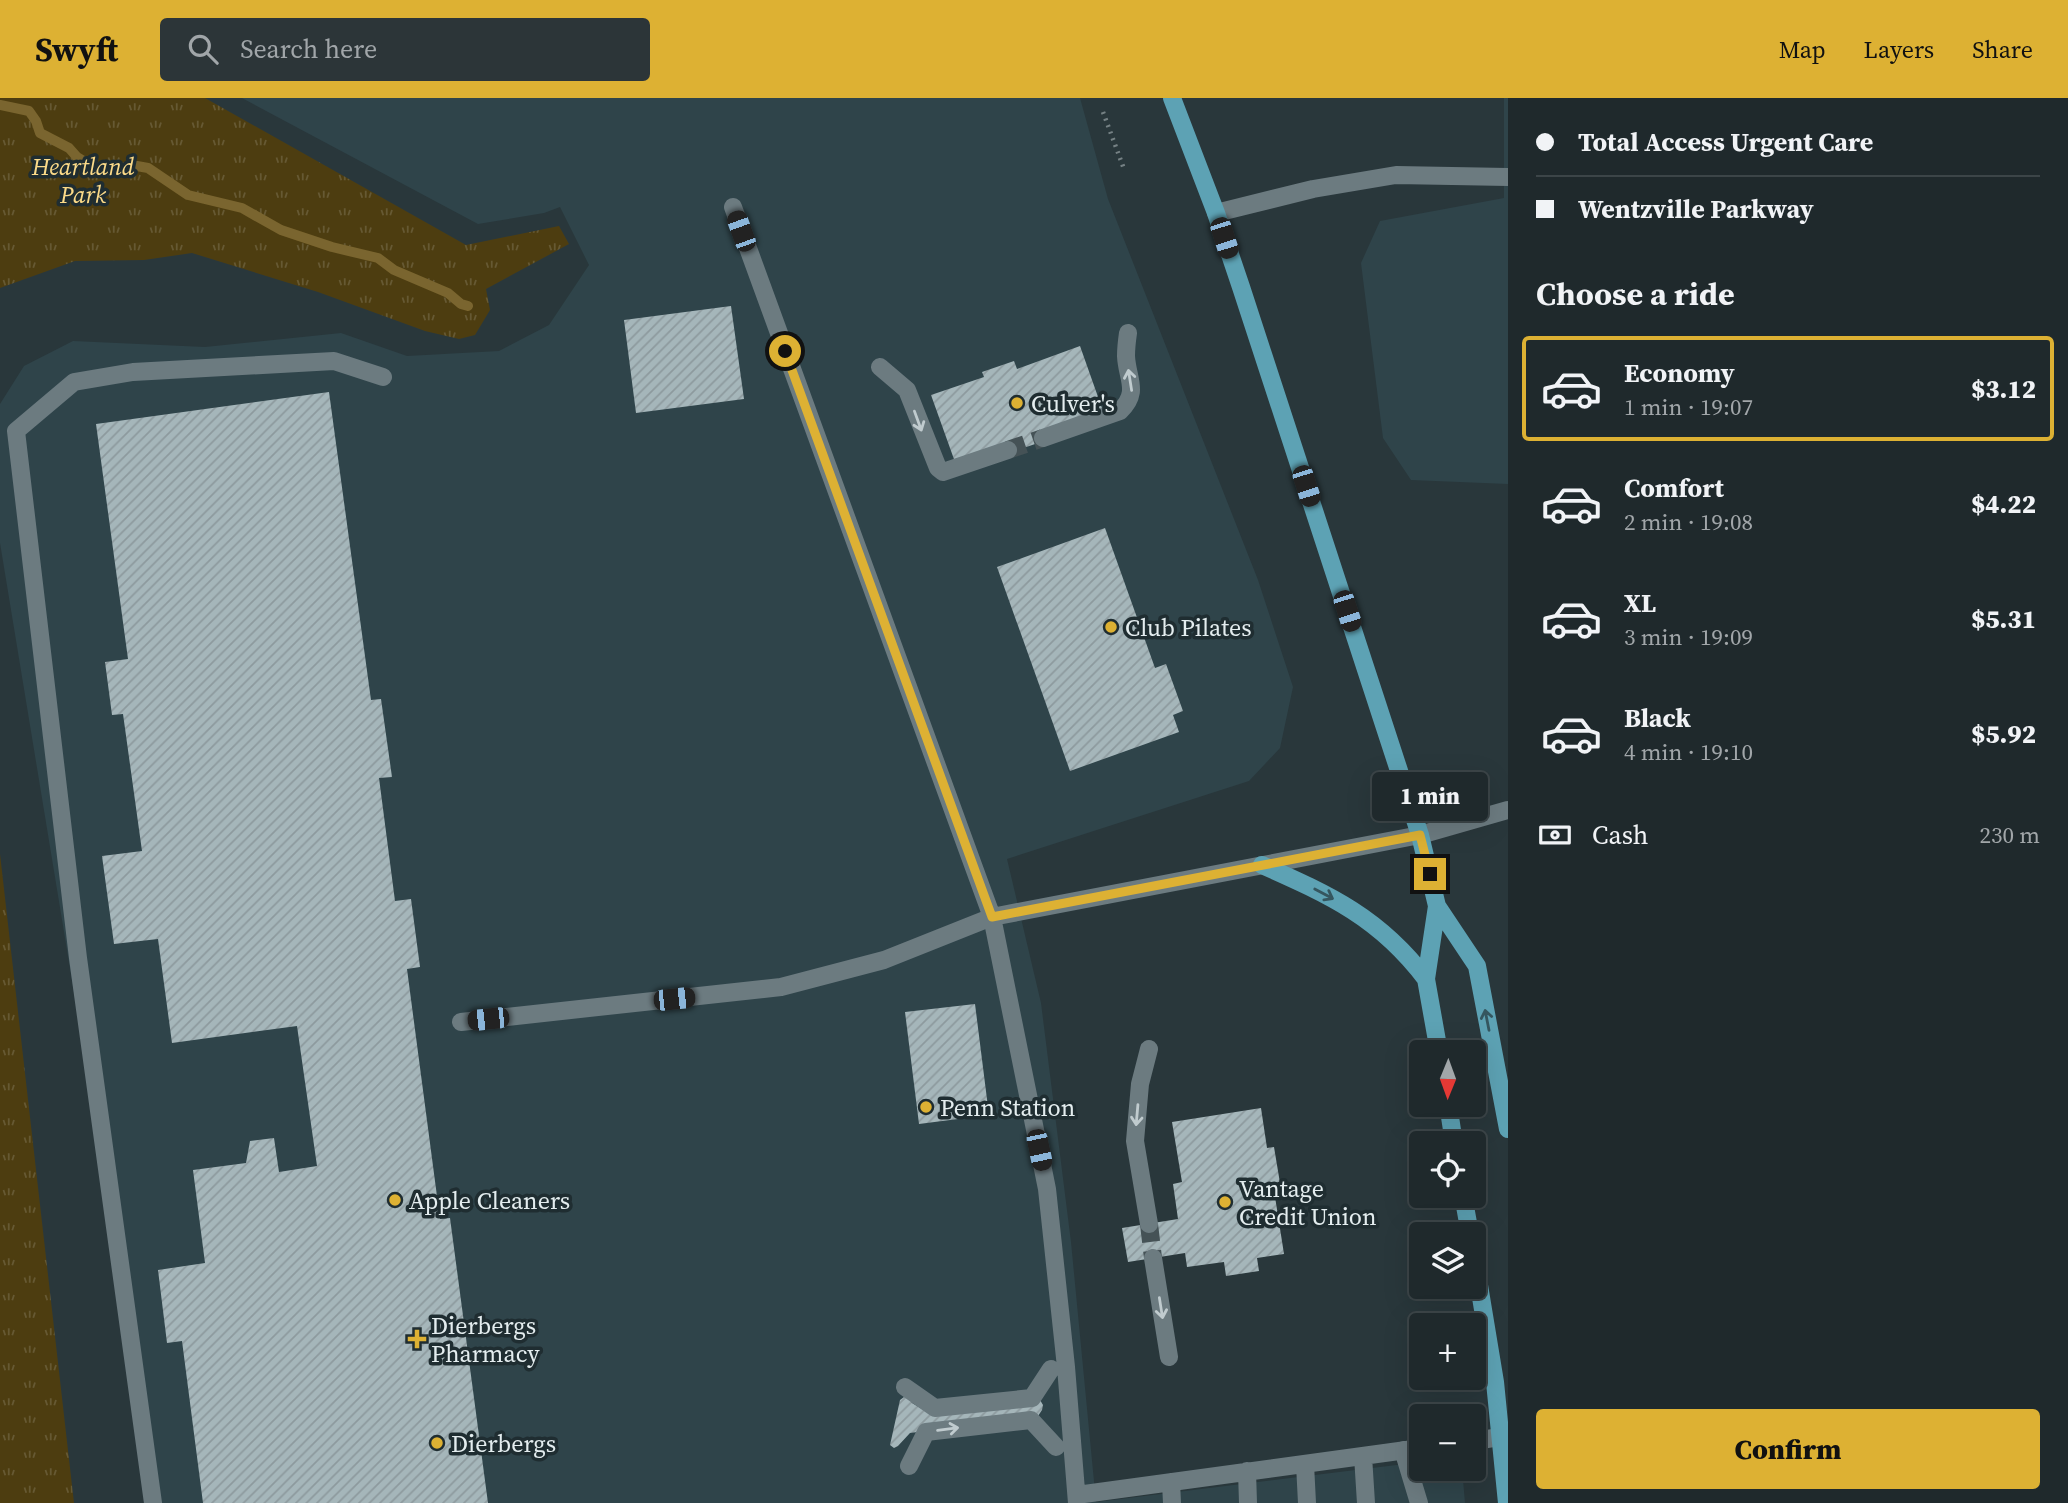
<!DOCTYPE html>
<html lang="en">
<head>
<meta charset="utf-8">
<style>
  :root { --surface:#1f292c; --page:#2c3538; --text:#f1f3f6; --muted:#a1a6a9; --line:#3c4548; --accent:#ddb133 }
  body { margin:0; font-family:"Source Serif 4",serif; background:var(--page); color:var(--text); height:100vh; display:flex; flex-direction:column; font-size:26px; white-space:nowrap }
  * { box-sizing:border-box; margin:0 }
  p { font-size:23px; color:var(--muted) }
  .icon { flex:none; width:38px; height:38px; fill:none; stroke:currentColor; stroke-width:2; stroke-linecap:round; stroke-linejoin:round }
  .map { position:relative; flex:1; overflow:hidden }
  .details { display:flex; flex-direction:column; background:var(--surface); width:560px }
  .details>* { flex:none }
  .top-card { display:grid; align-content:center; height:154px; padding:0 28px; background:var(--surface) }
  .needle { width:46px; rotate:181deg }
  .controls { position:absolute; left:1409px; top:942px; display:grid; gap:14px }
  .controls a { display:grid; place-items:center; width:77px; height:77px; border-radius:7px; background:var(--surface); box-shadow:0 7px 28px #0002,0 0 0 2px var(--line); font-size:35px }
  .end { position:absolute; width:32px; height:32px; margin:-16px; border:9px solid #ddb133; background:#111; box-shadow:0 0 0 4px #111 }
  .from { border-radius:50% }
  .bubble { position:absolute; height:49px; border-radius:7px; background:var(--surface); box-shadow:0 7px 28px #0002,0 0 0 2px var(--line); font-size:23px; font-weight:800; line-height:49px; text-align:center }
  .car { position:absolute; width:21px; height:42px; margin:-21px -10px; border-radius:9px; box-shadow:0 0 5px 2px #0007; background:linear-gradient(#222 24%,#8ab4d8 0 40%,#222 0 76%,#8ab4d8 0 86%,#222 0) }
  .top-card b { display:flex; align-items:center; gap:24px; height:66px; font-size:26px }
  .top-card b+b { border-top:2px solid var(--line) }
  .top-card i { width:18px; height:18px; background:var(--text) }
  ul { padding:0; list-style:none }
  li { display:flex; align-items:center; gap:21px; height:105px; margin:0 14px 10px; padding:0 14px; border:4px solid transparent; border-radius:7px }
  li div { flex:1 }
  li b { display:block; font-size:26px }
  li em { font-style:normal; font-weight:800 }
  li.selected { border-color:var(--accent) }
  li>.icon { width:63px; height:63px; stroke-width:1.5 }
  h2 { padding:0 28px; font-size:32px; line-height:84px }
  .pay { display:flex; align-items:center; gap:18px; height:77px; padding:0 28px; font-size:26px }
  .pay p { margin-inline-start:auto }
  .cta { display:flex; gap:14px; margin-top:auto; padding:14px 28px }
  .cta a { flex:1; height:80px; border-radius:7px; background:var(--accent); color:#111; font-size:28px; font-weight:800; line-height:80px; text-align:center }
  header { display:flex; align-items:center; gap:42px; box-sizing:border-box; height:98px; padding:0 35px; background:var(--accent); color:#111 }
  header strong { font-size:33px }
  nav { display:flex; gap:38px; margin-inline-start:auto; font-size:24px }
  .search { width:490px; height:63px; background:var(--page); display:flex; align-items:center; gap:18px; box-sizing:border-box; padding:0 24px; border-radius:7px; color:var(--muted); font-size:26px }
  main { display:flex; flex:1; min-height:0 }
  .map>svg:first-child { display:block }
</style>
</head>
<body>
<header>
<strong>Swyft</strong>
<div class="search"><svg class="icon" aria-label="search" viewBox="0 0 24 24"><circle cx="10" cy="10" r="6"/><path d="M15 15l6 6"/></svg>Search here</div>
<nav><a>Map</a><a>Layers</a><a>Share</a></nav>
</header>
<main>
<div class="map">
<svg width="1508" height="1405" viewBox="0 0 1508 1405">
  <defs>
    <pattern id="park-tufts" width="24" height="20" patternUnits="userSpaceOnUse" patternTransform="scale(1.75)"><rect width="24" height="20" fill="#4d3d10"/><path d="M3 7l-1-3M5 7V3M7 7l1-3M15 17l-1-3M17 17v-4M19 17l1-3" fill="none" stroke="#665933"/></pattern>
    <pattern id="building-hatch" width="6" height="6" patternUnits="userSpaceOnUse" patternTransform="scale(1.75)"><rect width="6" height="6" fill="#a5b6ba"/><path d="M-1 1l2-2M0 6l6-6M5 7l2-2" fill="none" stroke="#8d9a9e"/></pattern>
  </defs>
  <rect width="100%" height="100%" fill="#29373b"/>
  <!-- built -->
  <path fill="#2f444a" d="M242 0H1080L1108 101 1258 482 1293 589 1280 650 1249 683 1007 761 1041 905 1071 1144 1096 1404 1421 1364V1370H1462L1465 1405H158L0 445V306L24 268 73 243 205 249 341 235 407 258 499 253 549 227 589 167 560 109 544 115 478 126Z
    M1504 0H1508V386L1411 382 1383 340 1361 165 1380 123 1504 100Z"/>
  <!-- park -->
  <path fill="url(#park-tufts)" d="M0 0H205L466 147 559 128 569 146 486 191 490 212 475 237 459 241 425 233 318 194 192 155 144 162 75 163 0 190Z
    M0 756 74 1405H0Z"/>
  <g fill="none" stroke-linecap="round" stroke-linejoin="round">
    <!-- stream -->
    <path stroke="#7a652f" stroke-width="10" d="M0 7 29 13 36 23 40 35 69 50 77 59 93 69 112 70 137 68 148 70 188 97 242 110 281 132 332 149 378 160 394 172 448 195 461 206 468 208"/>
  </g>
  <!-- building -->
  <path fill="url(#building-hatch)" d="M731 208 744 301 636 315 624 222Z
    M1080 248 1103 313 1044 343 1009 355 955 364 931 297 984 279 982 274 1014 263 1017 271Z
    M329 294 371 602 381 601 392 679 379 680 395 803 411 801 420 869 407 871 440 1121 450 1120 488 1405H203L182 1243 167 1245 158 1172 205 1165 193 1072 246 1065 250 1043 274 1040 279 1074 317 1068 297 928 172 945 158 841 114 846 102 758 142 753 123 616 112 617 105 564 128 561 96 326Z
    M1105 430 1155 570 1166 566 1183 613 1173 617 1179 634 1070 673 997 469Z
    M975 906 989 1017 919 1026 905 914Z
    M1261 1010 1267 1050 1274 1049 1280 1085 1273 1086 1284 1156 1257 1160 1259 1173 1226 1178 1224 1164 1187 1169 1185 1155 1128 1164 1122 1130 1178 1121 1173 1086 1182 1084 1172 1024Z
    M904 1299 909 1300 912 1305 927 1314 1040 1302 1043 1307 1042 1312 1038 1318 910 1335 898 1348 894 1350 890 1347 900 1302Z"/>
  <g fill="none" stroke-linecap="round" stroke-linejoin="round">
    <!-- minor-tunnel -->
    <path stroke="#455256" stroke-width="18" stroke-dasharray="18 9" stroke-linecap="butt" d="M1008 352 1043 340
      M1149 1126 1153 1160"/>
    <!-- path -->
    <path stroke="#758184" stroke-width="4.5" stroke-dasharray="2 5" stroke-linecap="butt" d="M1103 14 1124 71"/>
    <!-- minor -->
    <path stroke="#6c7b80" stroke-width="18" d="M733 109 992 819 1047 1091 1066 1269 1077 1405
      M1216 115 1313 91 1396 77 1508 79
      M880 269 907 292 938 370 943 374 1008 352
      M1043 340 1120 313C1140 294 1127 281 1126 258 1126 251 1127 242 1128 235
      M461 924 781 889 884 862 992 819 1420 737 1508 712
      M1149 1126 1135 1043 1140 986 1149 951
      M1153 1160 1169 1259
      M905 1289 935 1310 1032 1300 1051 1271
      M1474 1343 1500 1339
      M1403 1352 1419 1405
      M1363 1358 1366 1405
      M1305 1366 1307 1405
      M909 1368 926 1334 1031 1322 1056 1349
      M1247 1373 1248 1405
      M1171 1384 1172 1405
      M1077 1397 1421 1350
      M153 1405 78 860 16 333 74 284 133 274 334 263 383 279"/>
    <!-- major -->
    <path stroke="#5da2b4" stroke-width="18" d="M1172 0 1216 115 1241 189 1420 737 1437 808 1477 868 1508 1031
      M1262 767C1330 797 1380 820 1426 881
      M1437 808 1426 881 1439 954
      M1448 1006 1454 1045
      M1463 1097 1470 1136
      M1474 1157 1495 1284 1507 1405"/>
  </g>
  <!-- one-way arrows -->
  <defs><path id="oneway-shaft" d="M-6 0H5M1.5-3L5.5 0L1.5 3" fill="none" stroke-width="1.6" stroke-linecap="round" stroke-linejoin="round" transform="scale(1.75)"/></defs>
  <g stroke="#c0cbce">
    <use href="#oneway-shaft" transform="translate(1130 282) rotate(-99)"/>
    <use href="#oneway-shaft" transform="translate(918 323) rotate(70)"/>
    <use href="#oneway-shaft" transform="translate(1137 1017) rotate(95)"/>
    <use href="#oneway-shaft" transform="translate(1161 1210) rotate(81)"/>
    <use href="#oneway-shaft" transform="translate(948 1331) rotate(-7)"/>
  </g>
  <g stroke="#35565f">
    <use href="#oneway-shaft" transform="translate(1324 796) rotate(28)"/>
    <use href="#oneway-shaft" transform="translate(1487 922) rotate(-101)"/>
  </g>
  <g fill="none" stroke-linecap="round" stroke-linejoin="round">
    <!-- route -->
    <path stroke="#ddb133" stroke-width="9" d="M785 253 992 819 1420 737 1430 776"/>
  </g>
  <!-- markers -->
  <g fill="#ddb133" stroke="#1f2d31" stroke-width="2.5">
    <circle cx="1017" cy="305" r="7"/>
    <circle cx="1111" cy="529" r="7"/>
    <circle cx="926" cy="1009" r="7"/>
    <circle cx="395" cy="1102" r="7"/>
    <circle cx="1225" cy="1104" r="7"/>
    <path d="M413.5 1230.5h7v7h7v7h-7v7h-7v-7h-7v-7h7z"/>
    <circle cx="437" cy="1345" r="7"/>
  </g>
  <g text-anchor="middle" dominant-baseline="central" stroke-width="7" stroke-linejoin="round" paint-order="stroke">
    <!-- park labels -->
    <g font-size="24" font-style="italic" fill="#fcdb89" stroke="#1f2d31">
      <text x="83" y="68">Heartland<tspan x="83" dy="28">Park</tspan></text>
    </g>
    <!-- poi labels -->
    <g font-size="24" fill="#e4edef" stroke="#1f2d31" text-anchor="start">
      <text x="1031" y="305">Culver's</text>
      <text x="1125" y="529">Club Pilates</text>
      <text x="940" y="1009">Penn Station</text>
      <text x="1239" y="1090">Vantage<tspan x="1239" dy="28">Credit Union</tspan></text>
      <text x="409" y="1102">Apple Cleaners</text>
      <text x="431" y="1227">Dierbergs<tspan x="431" dy="28">Pharmacy</tspan></text>
      <text x="451" y="1345">Dierbergs</text>
    </g>
  </g>
</svg>
<div class="controls">
<a><svg class="needle" viewBox="-14 -14 28 28"><path d="M0-13l5 13h-10z" fill="#e53935"/><path d="M0 13l5-13h-10z" fill="#a1a6a9"/></svg></a>
<a><svg class="icon" aria-label="locate" viewBox="0 0 24 24"><circle cx="12" cy="12" r="6"/><path d="M12 2v4M12 18v4M2 12h4M18 12h4"/></svg></a>
<a><svg class="icon" aria-label="layers" viewBox="0 0 24 24"><path d="M12 4l9 5-9 5-9-5zM3 14l9 5 9-5"/></svg></a>
<a>+</a>
<a>−</a>
</div>
<i class="end from" style="left:785px;top:253px"></i>
<i class="end" style="left:1430px;top:776px"></i>
<div class="bubble" style="left:1372px;top:674px;width:116px">1 min</div>
<i class="car" style="left:741px;top:133px;rotate:340deg"></i>
<i class="car" style="left:1224px;top:140px;rotate:162deg"></i>
<i class="car" style="left:1306px;top:388px;rotate:162deg"></i>
<i class="car" style="left:1347px;top:513px;rotate:162deg"></i>
<i class="car" style="left:674px;top:901px;rotate:84deg"></i>
<i class="car" style="left:488px;top:921px;rotate:264deg"></i>
<i class="car" style="left:1039px;top:1052px;rotate:168deg"></i>
</div>
<section class="details">
<div class="top-card">
<b><i class="from"></i>Total Access Urgent Care</b>
<b><i></i>Wentzville Parkway</b>
</div>
<h2>Choose a ride</h2>
<ul>
<li class="selected"><svg class="icon" aria-label="car" viewBox="0 0 24 24"><path d="M5 17H2v-5l4-1 3-4h7l3 4 3 1v5h-3M9 17h6M6 11h13"/><circle cx="7" cy="17" r="2"/><circle cx="17" cy="17" r="2"/></svg><div><b>Economy</b><p>1 min · 19:07</p></div><em>$3.12</em></li>
<li><svg class="icon" aria-label="car" viewBox="0 0 24 24"><path d="M5 17H2v-5l4-1 3-4h7l3 4 3 1v5h-3M9 17h6M6 11h13"/><circle cx="7" cy="17" r="2"/><circle cx="17" cy="17" r="2"/></svg><div><b>Comfort</b><p>2 min · 19:08</p></div><em>$4.22</em></li>
<li><svg class="icon" aria-label="car" viewBox="0 0 24 24"><path d="M5 17H2v-5l4-1 3-4h7l3 4 3 1v5h-3M9 17h6M6 11h13"/><circle cx="7" cy="17" r="2"/><circle cx="17" cy="17" r="2"/></svg><div><b>XL</b><p>3 min · 19:09</p></div><em>$5.31</em></li>
<li><svg class="icon" aria-label="car" viewBox="0 0 24 24"><path d="M5 17H2v-5l4-1 3-4h7l3 4 3 1v5h-3M9 17h6M6 11h13"/><circle cx="7" cy="17" r="2"/><circle cx="17" cy="17" r="2"/></svg><div><b>Black</b><p>4 min · 19:10</p></div><em>$5.92</em></li>
</ul>
<div class="pay"><svg class="icon" aria-label="cash" viewBox="0 0 24 24"><path d="M3 7h18v10H3z"/><circle cx="12" cy="12" r="2"/></svg>Cash<p>230 m</p></div>
<div class="cta"><a>Confirm</a></div>
</section>
</main>
</body>
</html>
